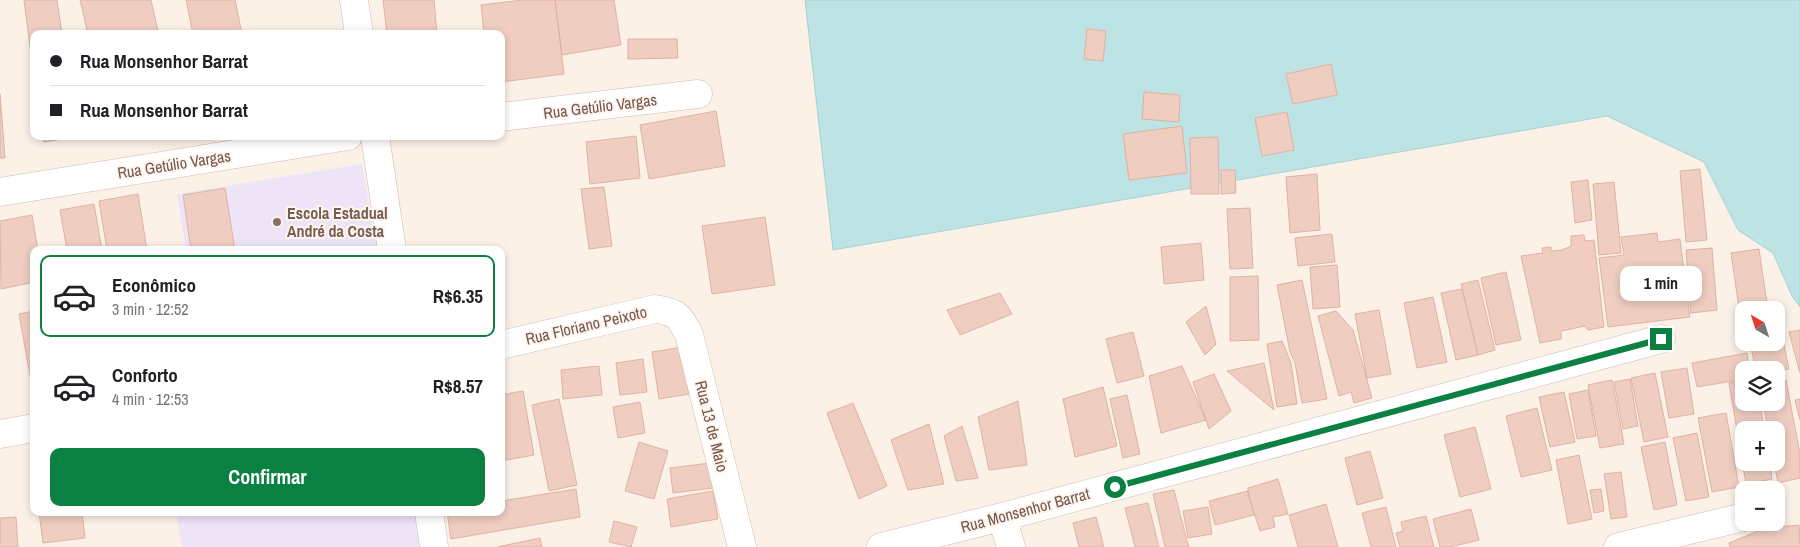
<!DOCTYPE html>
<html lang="pt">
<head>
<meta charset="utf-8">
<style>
  :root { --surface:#fff; --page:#f2f2f2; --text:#202124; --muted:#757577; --line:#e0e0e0; --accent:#0b8043 }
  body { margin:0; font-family:"Archivo Narrow",sans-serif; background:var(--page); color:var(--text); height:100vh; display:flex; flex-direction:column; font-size:19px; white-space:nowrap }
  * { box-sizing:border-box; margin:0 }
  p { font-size:16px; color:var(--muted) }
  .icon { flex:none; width:28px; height:28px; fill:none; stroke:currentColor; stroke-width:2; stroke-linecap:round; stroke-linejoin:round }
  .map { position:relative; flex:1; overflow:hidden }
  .panel { position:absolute; left:30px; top:246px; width:475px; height:270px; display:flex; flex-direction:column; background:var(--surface); border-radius:10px; box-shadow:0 2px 8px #0003 }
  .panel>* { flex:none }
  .banner { position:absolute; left:30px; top:30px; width:475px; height:110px; border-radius:10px; box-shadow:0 2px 8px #0003; display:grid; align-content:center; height:110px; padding:0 20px; background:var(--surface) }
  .needle { width:32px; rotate:321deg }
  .tools { position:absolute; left:1735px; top:301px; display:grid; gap:10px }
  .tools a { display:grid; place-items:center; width:50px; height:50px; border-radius:10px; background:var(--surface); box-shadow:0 2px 8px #0003; font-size:25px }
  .end { position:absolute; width:22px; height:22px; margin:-11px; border:6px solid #0b8043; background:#fff; box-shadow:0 0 0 2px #fff }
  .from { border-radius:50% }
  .bubble { position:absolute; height:35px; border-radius:10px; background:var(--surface); box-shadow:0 2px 8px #0003; font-size:16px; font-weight:800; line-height:35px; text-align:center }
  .banner b { display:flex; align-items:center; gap:18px; height:48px; font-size:19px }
  .banner b+b { border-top:1px solid var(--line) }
  .banner i { width:12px; height:12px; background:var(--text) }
  ul { padding:9px 0 0; list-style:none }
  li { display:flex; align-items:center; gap:15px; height:82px; margin:0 10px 8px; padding:0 10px; border:2px solid transparent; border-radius:10px }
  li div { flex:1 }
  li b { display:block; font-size:19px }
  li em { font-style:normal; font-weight:800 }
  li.active { border-color:var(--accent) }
  li>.icon { width:45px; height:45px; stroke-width:1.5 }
  .button { display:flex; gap:10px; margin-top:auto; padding:10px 20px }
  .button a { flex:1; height:58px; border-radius:10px; background:var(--accent); color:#fff; font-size:20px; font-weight:800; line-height:58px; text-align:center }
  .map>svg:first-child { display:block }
</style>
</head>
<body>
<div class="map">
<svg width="1800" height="547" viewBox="0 0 1800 547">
  <rect width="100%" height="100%" fill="#fbf1e7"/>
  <!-- education -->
  <path fill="#eee4f8" d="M362 164 377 250H186L177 194Z
    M176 513H415L422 547H182Z"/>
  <!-- water -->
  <path fill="#bde3e4" stroke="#a4d3d5" d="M805 0H1800V307L1792 296 1773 253 1738 230 1704 162 1607 116 833 250Z"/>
  <!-- building -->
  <path fill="#efcdc1" stroke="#e1b2a2" d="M24 0H57L62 34H34V77Z
    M80 0H151L158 31 144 34H88Z
    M186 0H235L242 34H193Z
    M383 0H434L437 34H387Z
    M522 0H555L564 74 501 82V34H484L481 5Z
    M555 0H614L621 45 562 55Z
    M1087 29 1106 31 1103 61 1084 59Z
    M628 39H677L678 58 628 59Z
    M1331 64 1337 95 1293 104 1286 74Z
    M1144 92 1180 95 1179 122 1142 119Z
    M0 94 5 158H0Z
    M716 111 725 166 649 179 640 125Z
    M1287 112 1294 150 1262 156 1255 118Z
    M1182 126 1187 173 1129 180 1123 134Z
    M43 136H82L44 142Z
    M636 136 640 178 590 184 586 142Z
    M1218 137 1219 194H1191L1190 138Z
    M1700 169 1707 240 1686 242 1680 171Z
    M1221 170H1235L1236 193 1221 194Z
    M1317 174 1320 230 1290 233 1286 177Z
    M1588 180 1592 220 1575 223 1571 182Z
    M1614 182 1621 253 1599 255 1593 184Z
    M604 187 612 246 589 249 581 189Z
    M225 188 235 250H191L183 195Z
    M138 194 147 250H107L99 201Z
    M94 204 102 250H67L60 210Z
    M1250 208 1253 268 1230 269 1227 209Z
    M32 215 38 250H34V282L1 289 0 221Z
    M765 217 775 285 712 294 702 226Z
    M1657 233 1658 242 1680 239 1690 317 1608 327 1599 258 1624 255 1621 237Z
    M1332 234 1335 262 1298 266 1295 238Z
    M1584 235 1585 241 1594 240 1604 327 1588 330 1585 326 1561 331V339L1540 343 1521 256 1543 253 1542 248 1551 247V251L1562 250 1571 246V236Z
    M1201 243 1204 280 1164 284 1161 247Z
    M1712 248 1717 310 1691 313 1686 250Z
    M1759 249 1768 310H1744V314L1740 315 1731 253Z
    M1337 265 1340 307 1313 309 1310 267Z
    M1506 272 1521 340 1496 345 1481 278Z
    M1258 276 1259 340 1230 341V277Z
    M1302 280 1327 399 1302 403 1295 363 1290 352 1277 285Z
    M1478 280 1495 350 1478 355 1461 284Z
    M1462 289 1478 355 1456 360 1441 293Z
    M1000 293 1012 314 960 335 947 310Z
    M1433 297 1447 362 1417 368 1404 303Z
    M1206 306 1216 344 1205 355 1186 322Z
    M1379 310 1391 374 1367 378 1355 314Z
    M34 311V392H33L19 314Z
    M1336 311 1353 330 1372 398 1354 403 1351 392 1339 396 1318 316Z
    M1800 330V373L1789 332Z
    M1133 332 1144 376 1117 383 1106 339Z
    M1782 336 1789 369 1776 372V370H1756L1750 343 1776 342V337Z
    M1282 341 1291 363 1297 404 1277 407 1267 344Z
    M682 347 689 394 659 399 652 352Z
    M1747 353 1749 370H1744V379L1697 387 1692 363Z
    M643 359 647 392 620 395 616 363Z
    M1264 363 1274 410 1227 371Z
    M599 366 602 395 563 399 561 370Z
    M1182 366 1206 420 1161 433 1149 376Z
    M1687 368 1694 414 1669 418 1661 372Z
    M1655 373 1668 437 1644 442 1631 378Z
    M1214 374 1231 411 1209 429 1193 382Z
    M1630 379 1638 426 1623 429 1614 382Z
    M1612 380 1624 444 1600 448 1588 385Z
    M1786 380 1800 454V478L1778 483 1774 462H1776V430H1768L1763 402H1776V382Z
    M1744 381V402H1760L1764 430H1744V462H1770L1772 479 1746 484 1729 383Z
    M1103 387 1117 446 1075 457 1063 399Z
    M1588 390 1596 436 1577 439 1569 394Z
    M523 391 534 455 501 461V395Z
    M1564 392 1575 442 1550 447 1539 397Z
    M1127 395 1140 454 1123 458 1110 399Z
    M559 399 577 485 549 491 532 405Z
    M1800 399V420L1795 400Z
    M1018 401 1027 465 989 470 978 417Z
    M640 402 645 433 618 438 613 407Z
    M853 403 887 486 859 499 827 413Z
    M1537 408 1552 470 1521 477 1506 416Z
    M1726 413 1739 487 1712 492 1698 418Z
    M929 424 944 484 908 490 891 440Z
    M962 426 978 478 956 481 944 436Z
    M1475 427 1491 489 1460 497 1444 435Z
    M1697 433 1709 497 1686 501 1673 438Z
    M639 442 668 451 654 499 625 491Z
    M1665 442 1677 505 1654 510 1641 447Z
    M1370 451 1383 498 1357 505 1345 458Z
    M1579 455 1592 519 1568 524 1556 460Z
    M710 463 713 488 673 493 670 468Z
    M1621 472 1627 517 1611 519 1604 474Z
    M1278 479 1288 514 1273 517 1275 527 1260 531 1248 494V488Z
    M576 489 580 517 451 539 447 512H501V501Z
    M1601 489 1604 511 1594 513 1590 490Z
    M1174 490 1187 541 1189 547H1165L1153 494Z
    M713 491 718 519 671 527 667 499Z
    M1248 491 1254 515 1215 525 1209 501Z
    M1148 503 1159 547H1135L1125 508Z
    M1326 504 1338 547H1298L1289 515Z
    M1208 507 1212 534 1188 538 1183 511Z
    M1386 507 1396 547H1371L1362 513Z
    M1471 509 1479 540 1450 547H1440L1433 519Z
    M39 512H82L85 538 43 543Z
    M1426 516 1434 547H1400L1396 533 1403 531 1401 522Z
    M16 517 18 547H0V518Z
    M1096 517 1104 547H1079L1073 523Z
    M614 521 637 527 631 547 609 542Z
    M1799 525 1800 547H1730L1729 543 1765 528Z
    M540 538 542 547H497Z"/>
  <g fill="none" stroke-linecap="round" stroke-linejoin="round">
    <!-- minor casing -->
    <g stroke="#cfbab1" stroke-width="29">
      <path id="minor" d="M354 0 359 34
        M501 117 698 94
        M375 136 392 250
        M0 192 348 136
        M501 345 655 309C677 312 678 315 689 334L742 547
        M0 434 34 428
        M429 512 434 547
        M1002 517 1011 547
        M881 547 1002 517 1661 339
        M1618 547 1744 517"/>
    </g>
    <!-- minor -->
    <use href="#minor" stroke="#fff" stroke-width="28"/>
  </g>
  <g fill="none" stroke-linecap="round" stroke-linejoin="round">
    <!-- route -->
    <path stroke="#0b8043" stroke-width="6" d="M1115 487 1661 339"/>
  </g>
  <!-- markers -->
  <circle fill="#8d6e63" stroke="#fef6ee" stroke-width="2" cx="277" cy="222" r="5"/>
  <g text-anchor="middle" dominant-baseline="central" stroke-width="4" stroke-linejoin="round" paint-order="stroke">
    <!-- street labels -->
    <g font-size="16" fill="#74564d" stroke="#fef6ee">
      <text transform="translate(600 106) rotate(-7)">Rua Getúlio Vargas</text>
      <text transform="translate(174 164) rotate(-9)">Rua Getúlio Vargas</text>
      <text transform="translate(586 325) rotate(-13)">Rua Floriano Peixoto</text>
      <text transform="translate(712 426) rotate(76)">Rua 13 de Maio</text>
      <text transform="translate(1025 510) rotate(-15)">Rua Monsenhor Barrat</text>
    </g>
    <!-- education labels -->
    <g font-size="16" font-weight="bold" fill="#785e54" stroke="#fef6ee" text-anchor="start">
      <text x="287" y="213">Escola Estadual<tspan x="287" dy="18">André da Costa</tspan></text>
    </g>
  </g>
</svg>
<div class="tools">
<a><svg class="needle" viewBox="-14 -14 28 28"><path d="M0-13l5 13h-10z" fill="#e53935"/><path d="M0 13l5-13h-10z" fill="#757577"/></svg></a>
<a><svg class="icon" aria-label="layers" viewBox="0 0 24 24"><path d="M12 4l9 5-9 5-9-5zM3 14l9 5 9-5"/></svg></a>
<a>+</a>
<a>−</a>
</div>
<i class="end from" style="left:1115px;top:487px"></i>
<i class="end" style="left:1661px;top:339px"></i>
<div class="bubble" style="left:1620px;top:266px;width:82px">1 min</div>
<div class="banner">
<b><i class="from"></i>Rua Monsenhor Barrat</b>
<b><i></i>Rua Monsenhor Barrat</b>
</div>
<section class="panel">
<ul>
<li class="active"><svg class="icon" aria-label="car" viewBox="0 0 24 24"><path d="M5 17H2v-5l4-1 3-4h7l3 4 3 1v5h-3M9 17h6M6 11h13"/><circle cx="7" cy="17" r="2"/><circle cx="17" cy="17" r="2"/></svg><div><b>Econômico</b><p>3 min · 12:52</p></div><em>R$6.35</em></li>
<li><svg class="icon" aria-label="car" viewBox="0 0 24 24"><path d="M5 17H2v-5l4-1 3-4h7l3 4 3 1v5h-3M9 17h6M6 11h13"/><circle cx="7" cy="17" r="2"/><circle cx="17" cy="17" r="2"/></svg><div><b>Conforto</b><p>4 min · 12:53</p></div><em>R$8.57</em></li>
</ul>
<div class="button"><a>Confirmar</a></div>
</section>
</div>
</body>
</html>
